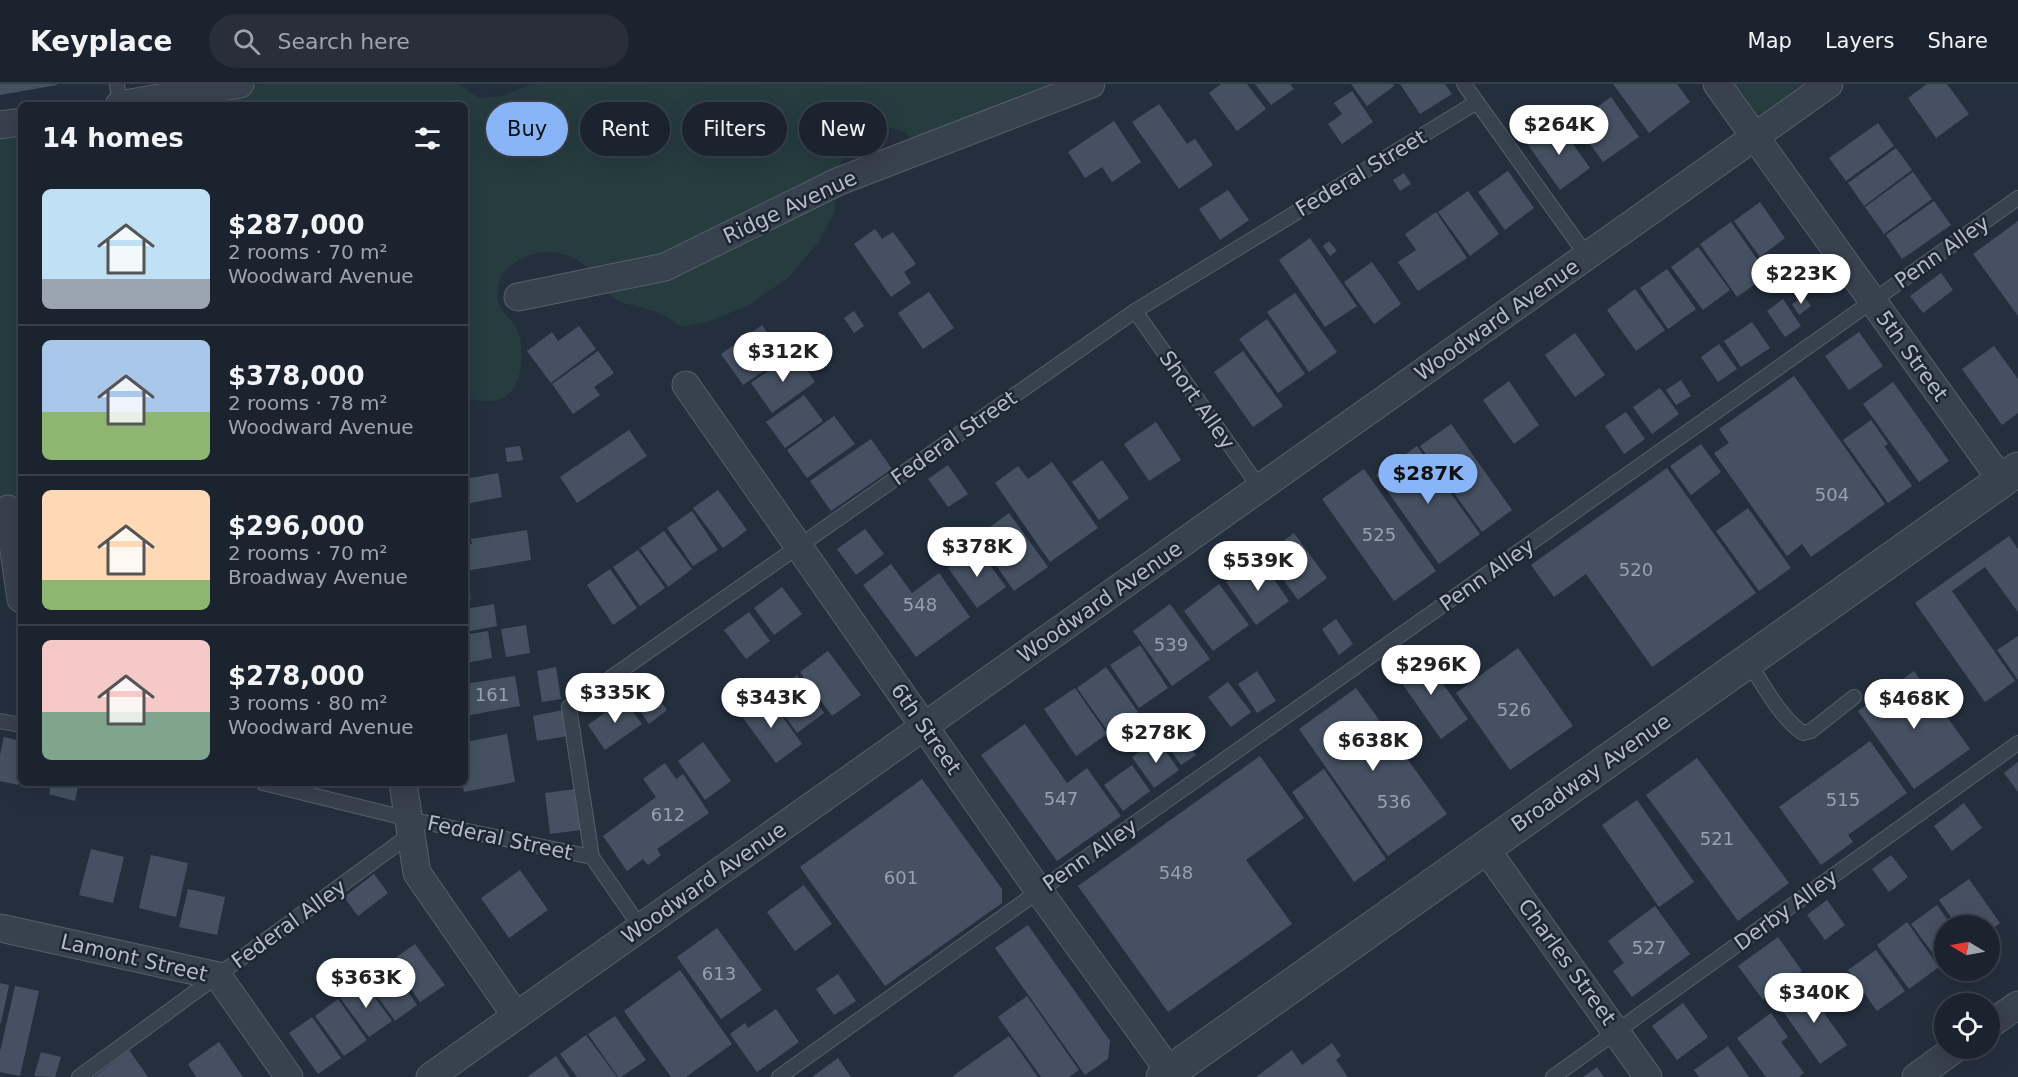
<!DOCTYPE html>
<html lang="en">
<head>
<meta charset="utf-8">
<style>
  body { margin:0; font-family:"DejaVu Sans",sans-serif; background:#282f3a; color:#f1f3f6; height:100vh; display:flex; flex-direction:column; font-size:22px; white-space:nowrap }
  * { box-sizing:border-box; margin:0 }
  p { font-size:20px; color:#a0a4aa }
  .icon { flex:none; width:33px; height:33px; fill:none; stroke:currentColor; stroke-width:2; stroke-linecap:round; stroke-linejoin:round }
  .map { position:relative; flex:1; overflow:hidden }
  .sheet { position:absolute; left:18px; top:18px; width:450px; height:684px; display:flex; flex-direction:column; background:#1b232e; border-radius:9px; box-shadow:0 6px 24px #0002,0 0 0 2px #39404a }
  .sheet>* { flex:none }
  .hud { position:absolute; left:486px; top:18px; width:570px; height:54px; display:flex; gap:12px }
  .needle { width:39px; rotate:280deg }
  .buttons { position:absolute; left:1934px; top:831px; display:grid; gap:12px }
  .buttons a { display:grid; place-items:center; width:66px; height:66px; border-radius:50%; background:#1b232e; box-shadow:0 6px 24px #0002,0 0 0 2px #39404a; font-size:30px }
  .price { position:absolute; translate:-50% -51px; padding:0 14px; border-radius:21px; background:#fff; color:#222; font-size:20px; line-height:39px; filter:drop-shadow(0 2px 3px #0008) }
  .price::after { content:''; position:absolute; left:50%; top:36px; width:18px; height:14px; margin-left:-9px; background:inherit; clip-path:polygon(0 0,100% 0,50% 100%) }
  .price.on { background:#8ab4f8; color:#111 }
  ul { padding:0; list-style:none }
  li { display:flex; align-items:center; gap:18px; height:150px; padding:0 24px }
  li+li { border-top:2px solid #39404a }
  li span { display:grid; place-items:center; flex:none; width:168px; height:120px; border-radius:9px; color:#555 }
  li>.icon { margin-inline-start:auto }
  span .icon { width:72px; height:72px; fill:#fffc; stroke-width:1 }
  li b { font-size:26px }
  h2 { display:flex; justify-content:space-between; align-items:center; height:72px; padding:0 24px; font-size:26px }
  .pill { padding:0 21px; border-radius:27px; background:#1b232e; box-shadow:0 6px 24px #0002,0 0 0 2px #39404a; font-size:21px; line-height:54px }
  .pill.on { background:#8ab4f8; color:#111 }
  header { display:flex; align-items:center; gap:36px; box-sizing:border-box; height:84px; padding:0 30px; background:#1b232e; border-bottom:2px solid #39404a }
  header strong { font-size:28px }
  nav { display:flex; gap:33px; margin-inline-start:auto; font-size:21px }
  .search { width:420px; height:54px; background:#282f3a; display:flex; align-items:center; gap:15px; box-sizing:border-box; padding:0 21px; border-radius:33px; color:#a0a4aa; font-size:22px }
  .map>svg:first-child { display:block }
</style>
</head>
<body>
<header>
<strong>Keyplace</strong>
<div class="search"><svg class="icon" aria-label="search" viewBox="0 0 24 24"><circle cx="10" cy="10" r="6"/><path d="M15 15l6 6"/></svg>Search here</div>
<nav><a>Map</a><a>Layers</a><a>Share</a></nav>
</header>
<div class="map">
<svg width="2018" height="993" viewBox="0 0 2018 993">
  <rect width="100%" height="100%" fill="#242f3e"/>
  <g fill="#263c3f">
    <path d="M263,0H458L479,14L503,12L531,0H1085L922,63L904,48L884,42L864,50L845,67L838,91L835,127L819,158L789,193L749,221L710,237L682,243C673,237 664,230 654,227C643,223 630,222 619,217C605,210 599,195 588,184C566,163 532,163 509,183C500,190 496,204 498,216C500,229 513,235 517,246C522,256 522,268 521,278C518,314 498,324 465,313V21H143Z"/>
    <polygon points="1721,0 1810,0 1752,42"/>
    <polygon points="21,42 21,445 0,440 0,46"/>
  </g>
  <g fill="#455162">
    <polygon points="0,0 57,0 57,1 0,11"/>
    <polygon points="1221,0 1247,0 1266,25 1237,47 1209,9"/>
    <polygon points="1255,0 1290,0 1294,5 1271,21"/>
    <polygon points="1351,0 1393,0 1394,2 1367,22"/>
    <polygon points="1400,0 1445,0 1452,10 1420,30"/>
    <polygon points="1613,0 1677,0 1690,18 1649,49"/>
    <polygon points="1927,0 1947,0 1969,30 1936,54 1908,14"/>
    <polygon points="1352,7 1373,38 1342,60 1328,40 1342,30 1334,19"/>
    <polygon points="1611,13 1639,53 1603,78 1575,39"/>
    <polygon points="1159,20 1187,60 1195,55 1213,81 1179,105 1132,38"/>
    <polygon points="1114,37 1141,78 1112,98 1102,83 1085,94 1068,68"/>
    <polygon points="1558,39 1590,84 1560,106 1528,61"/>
    <polygon points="1878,39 1894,62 1846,97 1829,74"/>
    <polygon points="1896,64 1912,86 1864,122 1848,99"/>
    <polygon points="1508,87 1534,124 1505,146 1478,108"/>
    <polygon points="1913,88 1932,115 1884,150 1865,123"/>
    <polygon points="1404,89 1411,100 1400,107 1393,96"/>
    <polygon points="1228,106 1249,136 1220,156 1199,125"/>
    <polygon points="1468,107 1499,150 1470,172 1438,128"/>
    <polygon points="1934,117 1951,141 1902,175 1886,151"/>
    <polygon points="1760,118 1785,154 1760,173 1734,137"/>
    <polygon points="1436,128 1467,174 1418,207 1398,178 1416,166 1405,150"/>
    <polygon points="2018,137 2018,232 1973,170"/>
    <polygon points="1731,138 1768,191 1737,213 1700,160"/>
    <polygon points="875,145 882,155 893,148 916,180 904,188 911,199 891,213 854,160"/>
    <polygon points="1310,154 1357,222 1325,243 1279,176"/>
    <polygon points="1329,157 1337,167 1330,172 1323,162"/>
    <polygon points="1698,163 1730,206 1703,226 1671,183"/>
    <polygon points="1372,178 1401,220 1374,240 1344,198"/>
    <polygon points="1667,185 1696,225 1668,245 1640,204"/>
    <polygon points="1941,189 1953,206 1923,229 1910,212"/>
    <polygon points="1635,205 1665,246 1636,267 1607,226"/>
    <polygon points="929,208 954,244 923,265 898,229"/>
    <polygon points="1295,209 1337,268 1309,288 1267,228"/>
    <polygon points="1804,212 1811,222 1799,231 1792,220"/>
    <polygon points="1783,215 1801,242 1785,253 1767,227"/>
    <polygon points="854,227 864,242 854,249 844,234"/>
    <polygon points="1267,235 1305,290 1278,309 1239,255"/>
    <polygon points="1752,238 1770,264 1741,283 1724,257"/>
    <polygon points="762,241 784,273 743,301 721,270"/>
    <polygon points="579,242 596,265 551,299 527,267 552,248 558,257"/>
    <polygon points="1859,248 1883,282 1849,306 1825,272"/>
    <polygon points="1575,249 1605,291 1575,313 1545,271"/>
    <polygon points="1719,260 1737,285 1718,298 1701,273"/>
    <polygon points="1994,262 2018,295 2018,329 2002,341 1962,285"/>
    <polygon points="598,267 614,289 594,303 600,311 573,330 552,300"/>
    <polygon points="1243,267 1283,322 1253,343 1214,288"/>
    <polygon points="795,268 815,298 772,329 751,299"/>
    <polygon points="1794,292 1885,420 1811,473 1802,460 1787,472 1714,369 1729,359 1719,345"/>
    <polygon points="1681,296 1691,312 1676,321 1666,306"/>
    <polygon points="1509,297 1539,341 1514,360 1483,316"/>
    <polygon points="1893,298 1949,377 1919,398 1863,320"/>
    <polygon points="1660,304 1679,330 1652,350 1633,323"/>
    <polygon points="804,311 823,337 785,364 766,338"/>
    <polygon points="1626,328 1645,355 1624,370 1605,342"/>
    <polygon points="834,332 855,360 807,394 787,366"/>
    <polygon points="1871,336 1888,360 1884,362 1912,402 1888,419 1843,356"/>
    <polygon points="1156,338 1181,376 1149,397 1124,360"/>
    <polygon points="1451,340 1512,426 1482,448 1420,362"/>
    <polygon points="629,346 647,372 577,419 560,393"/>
    <polygon points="871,355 892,385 831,427 810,397"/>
    <polygon points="1701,360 1721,388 1691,411 1670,382"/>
    <polygon points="520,362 523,376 507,378 505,364"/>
    <polygon points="1417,362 1480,450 1439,480 1376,391"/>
    <polygon points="1102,376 1129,414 1099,436 1072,398"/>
    <polygon points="1052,378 1098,444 1050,478 995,399 1018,382 1028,395"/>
    <polygon points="948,381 968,410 948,423 928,395"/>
    <polygon points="1667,384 1756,509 1652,583 1586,490 1554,513 1531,481"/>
    <polygon points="1364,385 1436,487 1394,517 1322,415"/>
    <polygon points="498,389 502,413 465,420 465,395"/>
    <polygon points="718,406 747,446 723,464 693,424"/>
    <polygon points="1748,424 1791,484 1759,507 1716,447"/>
    <polygon points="692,427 718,466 693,482 667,444"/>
    <polygon points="1009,429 1048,483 1014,507 976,453"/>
    <polygon points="865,445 884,470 856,491 837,465"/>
    <polygon points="527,446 531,476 465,487 465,462 472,460 471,455"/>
    <polygon points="664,447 692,485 668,503 640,464"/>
    <polygon points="1294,449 1327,494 1298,516 1265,471"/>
    <polygon points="2009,452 2018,465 2018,528 1985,483 1952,507 2015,597 1985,618 1915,519"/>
    <polygon points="977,463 1006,503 977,524 948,484"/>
    <polygon points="638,466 665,504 640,522 613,483"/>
    <polygon points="1260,475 1289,517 1256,541 1226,498"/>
    <polygon points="891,480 912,509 939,489 970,533 916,573 863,501"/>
    <polygon points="610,485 637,524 613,541 587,501"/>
    <polygon points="467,492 471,515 465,517 465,493"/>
    <polygon points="1219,500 1249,541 1213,567 1184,527"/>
    <polygon points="782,503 802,530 774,551 754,524"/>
    <polygon points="494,520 497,542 465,548 465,525"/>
    <polygon points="1170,520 1210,575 1172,602 1133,547"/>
    <polygon points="749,528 770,557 746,575 724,546"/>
    <polygon points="1336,535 1353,560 1339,571 1322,545"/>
    <polygon points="526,541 530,569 506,573 501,545"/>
    <polygon points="488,547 492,574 465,579 465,551"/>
    <polygon points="2018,552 2018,596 1997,566"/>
    <polygon points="1140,561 1168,604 1139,624 1110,581"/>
    <polygon points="1518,564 1573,642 1510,686 1456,609"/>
    <polygon points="828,567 861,611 832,632 800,588"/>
    <polygon points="1421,569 1468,635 1441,655 1394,588"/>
    <polygon points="556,583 561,615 542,618 537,587"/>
    <polygon points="1106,583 1138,628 1109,649 1077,604"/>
    <polygon points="1257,587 1276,617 1257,629 1238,600"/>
    <polygon points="1914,587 1970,665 1914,705 1858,627"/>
    <polygon points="797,591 824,629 797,649 770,611"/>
    <polygon points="515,592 520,622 465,632 465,600"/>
    <polygon points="1228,598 1251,628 1231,643 1208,613"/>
    <polygon points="648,600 667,626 649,640 630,613"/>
    <polygon points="1075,604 1107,650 1076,672 1044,625"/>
    <polygon points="1356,604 1447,730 1388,772 1299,645"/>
    <polygon points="767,611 802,660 776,679 740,630"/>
    <polygon points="624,615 642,640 605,666 588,641"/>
    <polygon points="563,626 568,652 537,657 533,632"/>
    <polygon points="1025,640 1067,699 1087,684 1121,732 1057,777 981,671"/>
    <polygon points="1179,647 1196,671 1181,681 1164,657"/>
    <polygon points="507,650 515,698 464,708 462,699 465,699 465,658"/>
    <polygon points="4,653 21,657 21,689 18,701 0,697 0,671"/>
    <polygon points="1157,655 1179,686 1154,704 1132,673"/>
    <polygon points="1870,657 1907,709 1848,751 1853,758 1821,781 1779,723"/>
    <polygon points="703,658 731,697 705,716 678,677"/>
    <polygon points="1260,672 1304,734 1246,776 1292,840 1168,928 1078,802"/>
    <polygon points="1697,674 1789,799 1738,837 1646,711"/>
    <polygon points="2018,678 2018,708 2004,689"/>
    <polygon points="665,679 676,695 683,690 709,729 657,765 661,771 655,776 648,781 643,775 627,787 603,752 656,713 643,695"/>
    <polygon points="1132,681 1150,707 1123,727 1104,701"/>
    <polygon points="1324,685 1386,775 1354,798 1292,708"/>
    <polygon points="922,695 1002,805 1002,819 885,902 800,783"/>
    <polygon points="51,699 79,699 75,717 49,710"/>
    <polygon points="576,705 581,746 550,750 545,709"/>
    <polygon points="1637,716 1694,798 1659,823 1602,741"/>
    <polygon points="1964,719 1982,744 1952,767 1934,742"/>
    <polygon points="91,765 124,773 113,819 79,811"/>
    <polygon points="151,771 188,779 176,833 139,824"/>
    <polygon points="1891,771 1908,793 1889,808 1872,785"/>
    <polygon points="520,786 548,826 509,854 481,814"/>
    <polygon points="374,790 388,809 358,832 344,813"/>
    <polygon points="1969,795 2000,839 1989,848 1989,842 1957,842 1939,816"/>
    <polygon points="804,801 832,840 795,867 767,828"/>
    <polygon points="188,805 225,813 217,851 179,843"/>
    <polygon points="1827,816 1845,841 1825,856 1807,831"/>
    <polygon points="1937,821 1952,842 1944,842 1944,877 1940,879 1911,840"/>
    <polygon points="1655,822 1690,870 1632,913 1613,887 1624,879 1608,857"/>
    <polygon points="1907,838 1939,883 1909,905 1877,861"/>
    <polygon points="1028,841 1110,957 1108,975 1085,991 995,864"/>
    <polygon points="717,844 762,906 721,935 677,873"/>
    <polygon points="1778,853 1802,887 1763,916 1738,882"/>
    <polygon points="415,860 445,901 420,918 391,877"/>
    <polygon points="1876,866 1905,907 1877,927 1848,886"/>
    <polygon points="388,879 417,921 395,937 365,895"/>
    <polygon points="680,886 732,960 686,993 671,993 624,927"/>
    <polygon points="838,890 856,917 834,931 816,905"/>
    <polygon points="363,897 392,937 369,953 340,914"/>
    <polygon points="0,899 9,901 1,939 0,939"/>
    <polygon points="1813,900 1830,924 1824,929 1847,961 1820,980 1780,923"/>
    <polygon points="15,902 39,907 20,992 0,988 0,968"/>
    <polygon points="1027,912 1079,986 1069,993 1041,993 998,933"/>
    <polygon points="338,915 367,956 344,972 315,932"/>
    <polygon points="1683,919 1708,953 1677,976 1652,942"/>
    <polygon points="776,925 799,958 757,988 730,950 745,939 748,944"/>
    <polygon points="1771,929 1788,953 1781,958 1804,989 1799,993 1766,993 1737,954"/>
    <polygon points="615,932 646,976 621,993 618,993 588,950"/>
    <polygon points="312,933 341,974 318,990 289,949"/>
    <polygon points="586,951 617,993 577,993 560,970"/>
    <polygon points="1009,952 1038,993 952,993 957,989"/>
    <polygon points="219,958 243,993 196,993 188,980"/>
    <polygon points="1332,959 1341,972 1336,976 1348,993 1256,993 1292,966 1302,981"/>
    <polygon points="1728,962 1749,993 1699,993 1694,986"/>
    <polygon points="129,966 148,993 94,993"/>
    <polygon points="41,968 61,973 55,993 34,992"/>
    <polygon points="556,972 570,993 527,993"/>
    <polygon points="838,974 851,993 812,993"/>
    <polygon points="1597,983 1604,993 1583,993"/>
  </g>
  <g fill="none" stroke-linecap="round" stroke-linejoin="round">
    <g stroke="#565f6c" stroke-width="16">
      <g id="service">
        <polyline points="117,0 120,21"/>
        <polyline points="1464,0 1587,172"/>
        <polyline points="1135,227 1260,404"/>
        <path d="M1748,577C1764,602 1779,632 1803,649L1811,647L1854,613"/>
        <polyline points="0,637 21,641"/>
        <polyline points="263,699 409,735 592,773 641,844"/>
        <polyline points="592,773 569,623 1135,227 1477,18"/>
        <polyline points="79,993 411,750"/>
        <polyline points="779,993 1039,807 2018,114"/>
        <polyline points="1553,993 2018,659"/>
      </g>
    </g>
    <g stroke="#565f6c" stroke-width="29">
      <g id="minor">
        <polyline points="1717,0 2002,397"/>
        <polyline points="119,21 240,0"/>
        <polyline points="0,41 21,38"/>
        <polyline points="518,213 665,183 837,98 1091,0"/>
        <polyline points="686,301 1039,807 1170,988"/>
        <polyline points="8,425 21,515"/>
        <polyline points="403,699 417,789 516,932"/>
        <polyline points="1485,764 1648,993"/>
        <polyline points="0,844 218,892 289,993"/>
        <polyline points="1989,941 2018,921"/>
        <polyline points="430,993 1829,0"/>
        <polyline points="1916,993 1956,964"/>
      </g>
    </g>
    <g stroke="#565f6c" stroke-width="35">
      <polyline id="tertiary" points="1163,993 2018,385"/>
    </g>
    <use href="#service" stroke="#38414e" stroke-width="14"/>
    <use href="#minor" stroke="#38414e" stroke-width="27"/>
    <use href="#tertiary" stroke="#38414e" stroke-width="33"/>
  </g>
  <g text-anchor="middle" stroke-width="5" stroke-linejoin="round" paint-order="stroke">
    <g font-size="18" fill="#98a1af">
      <text x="1832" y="417">504</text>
      <text x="1379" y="457">525</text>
      <text x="1636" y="492">520</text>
      <text x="920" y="527">548</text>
      <text x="1171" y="567">539</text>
      <text x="492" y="617">161</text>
      <text x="1514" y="632">526</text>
      <text x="1061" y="721">547</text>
      <text x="1843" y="722">515</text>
      <text x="1394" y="724">536</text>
      <text x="668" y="737">612</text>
      <text x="1717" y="761">521</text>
      <text x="1176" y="795">548</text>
      <text x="901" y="800">601</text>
      <text x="1649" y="870">527</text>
      <text x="719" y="896">613</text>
    </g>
    <g font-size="21" fill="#b4bcc9" stroke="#1d2633">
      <text transform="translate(1361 89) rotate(-31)" y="7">Federal Street</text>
      <text transform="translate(790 123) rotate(-25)" y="7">Ridge Avenue</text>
      <text transform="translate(1942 168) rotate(-35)" y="7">Penn Alley</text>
      <text transform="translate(1497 236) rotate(-35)" y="7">Woodward Avenue</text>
      <text transform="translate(1912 272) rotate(54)" y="7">5th Street</text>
      <text transform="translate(1197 316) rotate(55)" y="7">Short Alley</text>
      <text transform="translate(954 354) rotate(-35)" y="7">Federal Street</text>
      <text transform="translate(1487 491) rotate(-35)" y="7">Penn Alley</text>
      <text transform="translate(1100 518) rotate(-35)" y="7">Woodward Avenue</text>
      <text transform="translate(926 645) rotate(55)" y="7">6th Street</text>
      <text transform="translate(1591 689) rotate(-35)" y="7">Broadway Avenue</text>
      <text transform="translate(500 754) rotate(12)" y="7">Federal Street</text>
      <text transform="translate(1090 771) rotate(-35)" y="7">Penn Alley</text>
      <text transform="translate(704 799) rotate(-35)" y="7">Woodward Avenue</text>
      <text transform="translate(1786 826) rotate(-36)" y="7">Derby Alley</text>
      <text transform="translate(289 840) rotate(-36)" y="7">Federal Alley</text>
      <text transform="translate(134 874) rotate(13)" y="7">Lamont Street</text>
      <text transform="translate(1567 878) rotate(54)" y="7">Charles Street</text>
    </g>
  </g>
</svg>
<div class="buttons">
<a><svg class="needle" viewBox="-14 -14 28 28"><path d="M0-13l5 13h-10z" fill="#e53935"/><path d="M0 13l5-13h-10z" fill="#a0a4aa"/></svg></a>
<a><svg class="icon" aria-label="locate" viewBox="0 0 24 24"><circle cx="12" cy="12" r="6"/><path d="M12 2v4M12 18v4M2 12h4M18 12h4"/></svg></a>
</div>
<b class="price" style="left:1559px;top:72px">$264K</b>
<b class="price" style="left:1801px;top:221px">$223K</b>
<b class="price" style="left:783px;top:299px">$312K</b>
<b class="price on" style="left:1428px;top:421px">$287K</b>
<b class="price" style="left:977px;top:494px">$378K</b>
<b class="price" style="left:1258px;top:508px">$539K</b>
<b class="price" style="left:1431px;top:612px">$296K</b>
<b class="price" style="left:615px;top:640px">$335K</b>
<b class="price" style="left:771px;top:645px">$343K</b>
<b class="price" style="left:1914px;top:646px">$468K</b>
<b class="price" style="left:1156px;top:680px">$278K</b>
<b class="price" style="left:1373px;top:688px">$638K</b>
<b class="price" style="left:366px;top:925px">$363K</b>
<b class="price" style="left:1814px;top:940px">$340K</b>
<div class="hud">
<a class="pill on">Buy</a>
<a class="pill">Rent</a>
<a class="pill">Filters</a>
<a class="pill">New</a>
</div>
<section class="sheet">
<h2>14 homes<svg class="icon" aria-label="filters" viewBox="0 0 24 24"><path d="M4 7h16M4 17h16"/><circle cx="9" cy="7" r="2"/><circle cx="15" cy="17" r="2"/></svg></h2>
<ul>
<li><span style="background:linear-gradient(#bfe0f5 75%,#9aa5b1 0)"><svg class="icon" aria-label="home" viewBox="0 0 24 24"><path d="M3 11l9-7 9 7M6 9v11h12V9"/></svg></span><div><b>$287,000</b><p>2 rooms · 70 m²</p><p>Woodward Avenue</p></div></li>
<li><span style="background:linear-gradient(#a9c7e8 60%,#8fb573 0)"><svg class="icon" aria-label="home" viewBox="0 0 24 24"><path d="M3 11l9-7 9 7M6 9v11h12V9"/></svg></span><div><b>$378,000</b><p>2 rooms · 78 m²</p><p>Woodward Avenue</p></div></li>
<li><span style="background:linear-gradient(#ffd9b3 75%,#8fb573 0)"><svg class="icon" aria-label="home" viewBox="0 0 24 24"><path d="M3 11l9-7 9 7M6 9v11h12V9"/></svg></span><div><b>$296,000</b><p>2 rooms · 70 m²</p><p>Broadway Avenue</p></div></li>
<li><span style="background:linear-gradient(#f6c9c9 60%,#7fa58c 0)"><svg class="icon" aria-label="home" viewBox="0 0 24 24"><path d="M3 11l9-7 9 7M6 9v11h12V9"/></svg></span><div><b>$278,000</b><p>3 rooms · 80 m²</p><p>Woodward Avenue</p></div></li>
</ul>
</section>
</div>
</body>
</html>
